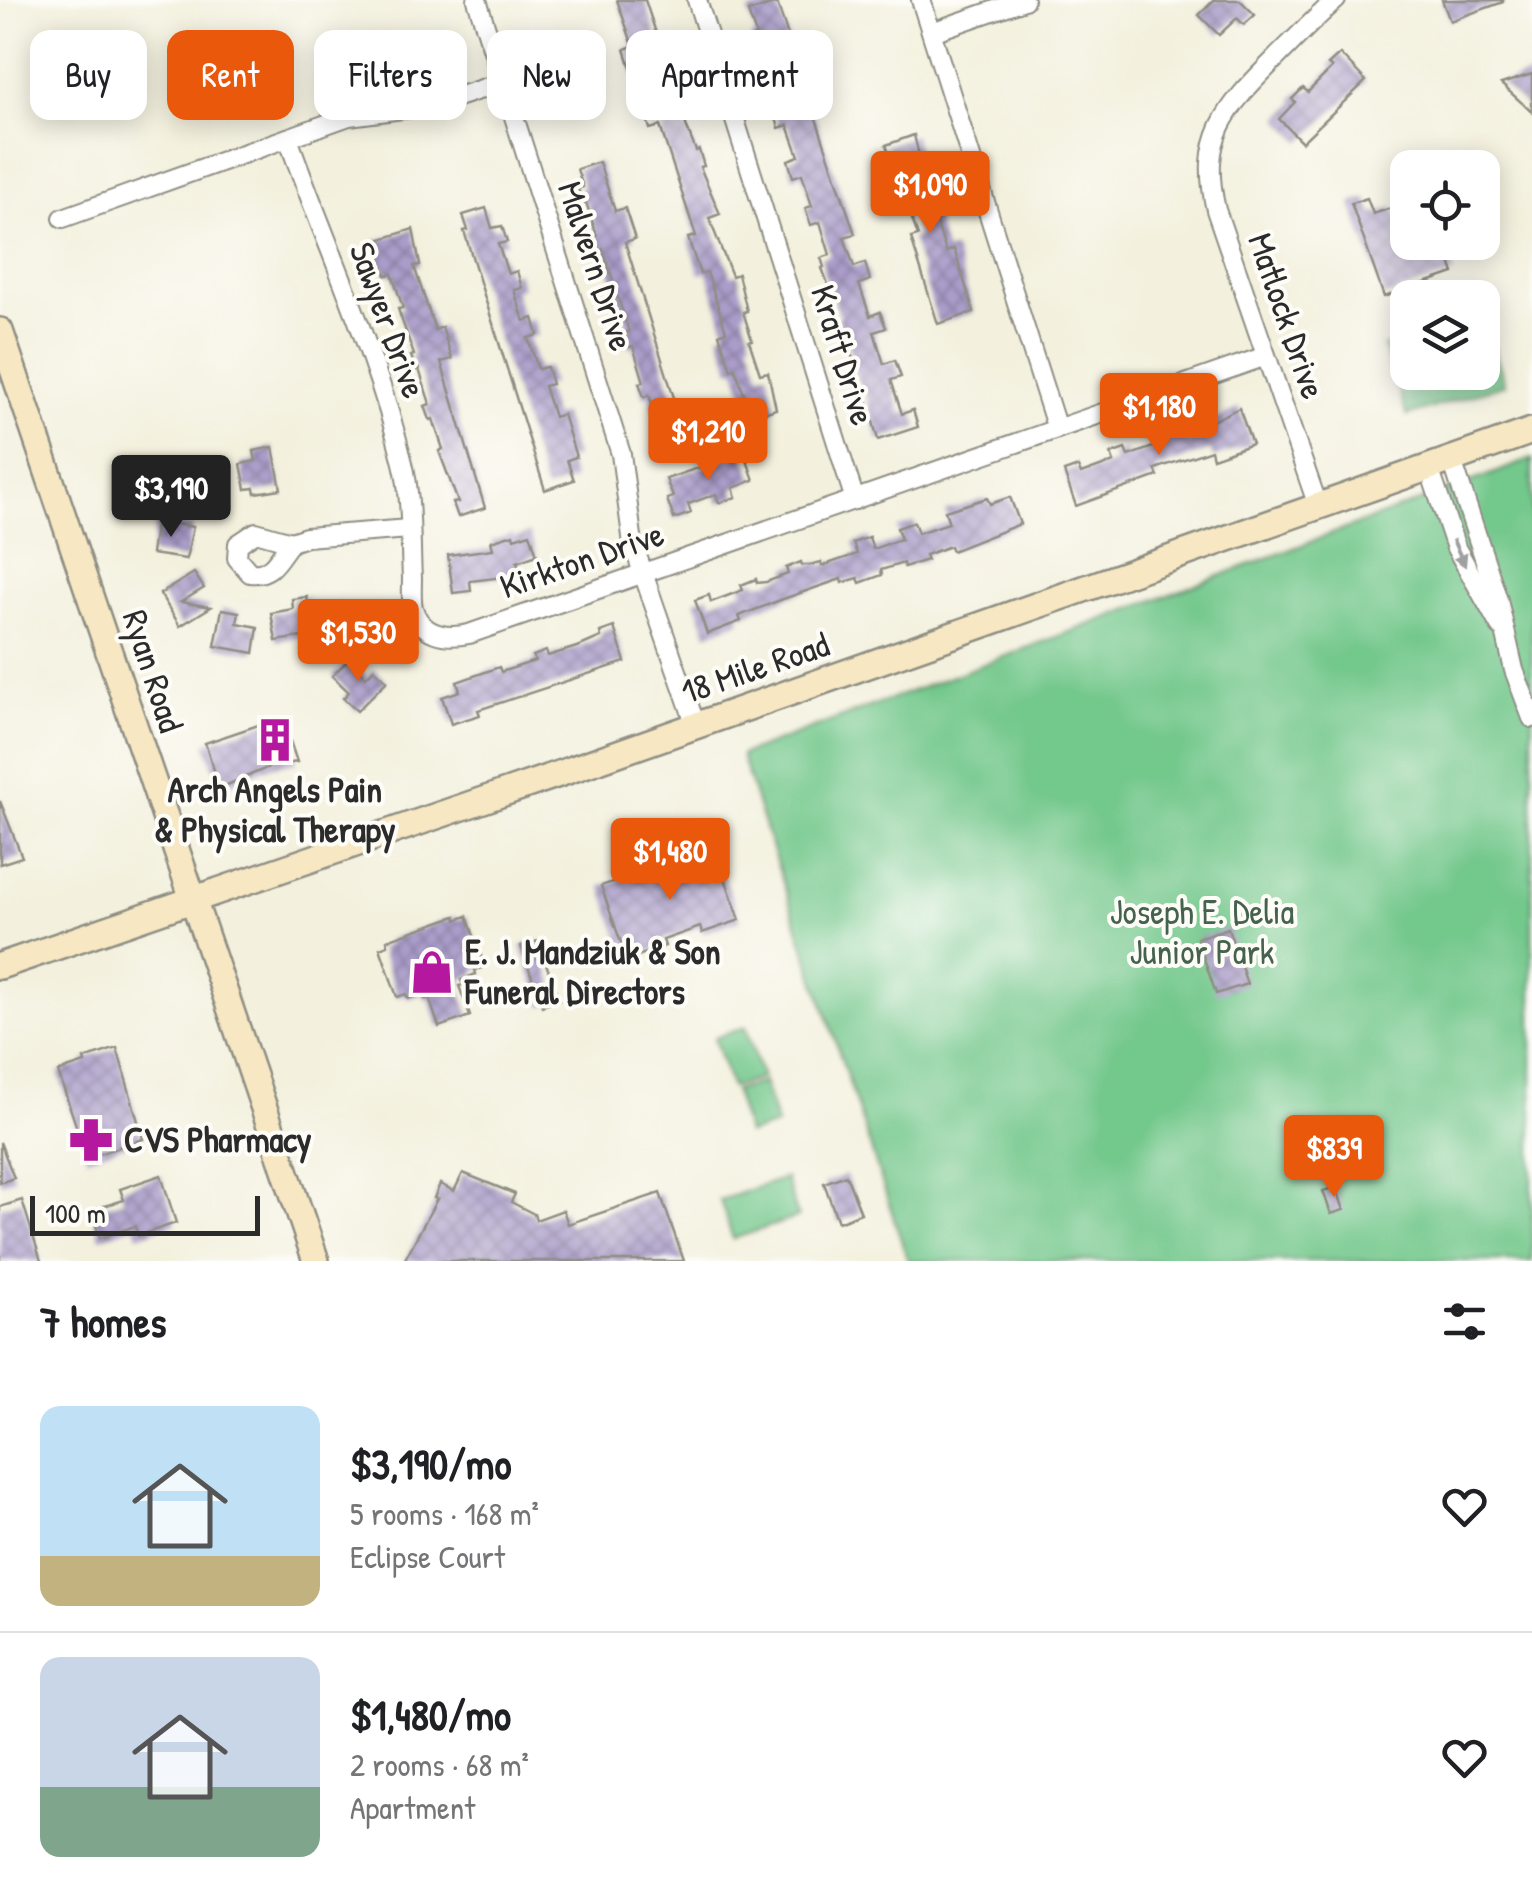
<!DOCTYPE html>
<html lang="en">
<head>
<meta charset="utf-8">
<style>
  body { margin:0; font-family:"Patrick Hand",sans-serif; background:#f2f2f2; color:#202124; height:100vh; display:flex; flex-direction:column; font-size:38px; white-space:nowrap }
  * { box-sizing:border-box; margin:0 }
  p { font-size:32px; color:#757577 }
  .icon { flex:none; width:55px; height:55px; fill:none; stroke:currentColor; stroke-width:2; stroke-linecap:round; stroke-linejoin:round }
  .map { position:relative; height:1261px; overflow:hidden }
  .panel { display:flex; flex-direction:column; background:#fff; flex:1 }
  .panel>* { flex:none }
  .top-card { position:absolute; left:30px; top:30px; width:1000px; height:90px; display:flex; gap:20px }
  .tools { position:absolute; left:1390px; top:150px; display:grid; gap:20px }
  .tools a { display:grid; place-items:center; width:110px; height:110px; border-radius:20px; background:#fff; box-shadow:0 5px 25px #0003; font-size:50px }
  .scale { position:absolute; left:30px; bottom:25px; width:230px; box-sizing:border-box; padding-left:10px; border:5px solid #2b2b2b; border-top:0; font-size:28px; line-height:35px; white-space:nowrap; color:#2b2b2b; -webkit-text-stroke:8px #fdfcf7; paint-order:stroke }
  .price { position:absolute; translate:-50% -85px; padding:0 22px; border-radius:10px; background:#ea580c; color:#fff; font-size:32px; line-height:65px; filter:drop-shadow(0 2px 5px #0008) }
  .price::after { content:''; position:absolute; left:50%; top:60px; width:30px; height:22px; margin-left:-15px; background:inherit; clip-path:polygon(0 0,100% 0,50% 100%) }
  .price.on { background:#222; color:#fff }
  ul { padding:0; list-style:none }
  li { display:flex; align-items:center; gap:30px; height:250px; padding:0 40px }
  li+li { border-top:2px solid #e0e0e0 }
  li span { display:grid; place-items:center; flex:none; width:280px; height:200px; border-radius:20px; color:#555 }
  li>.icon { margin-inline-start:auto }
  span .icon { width:120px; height:120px; fill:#fffc; stroke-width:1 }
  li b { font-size:42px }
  h2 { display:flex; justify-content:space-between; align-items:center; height:120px; padding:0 40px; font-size:42px }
  .pill { padding:0 35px; border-radius:20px; background:#fff; box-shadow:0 5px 25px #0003; font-size:35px; line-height:90px }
  .pill.on { background:#ea580c; color:#fff }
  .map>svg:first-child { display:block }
</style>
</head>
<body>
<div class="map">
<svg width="1532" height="1261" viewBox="0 0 1532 1261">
  <defs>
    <pattern id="building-cross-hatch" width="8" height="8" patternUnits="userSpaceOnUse" patternTransform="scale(2.5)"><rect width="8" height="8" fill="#ab9dca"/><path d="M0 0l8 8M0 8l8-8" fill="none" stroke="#8b80a4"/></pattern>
  </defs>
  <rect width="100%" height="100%" fill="#fdfcf7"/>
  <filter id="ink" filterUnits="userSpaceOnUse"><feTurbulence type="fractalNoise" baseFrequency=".01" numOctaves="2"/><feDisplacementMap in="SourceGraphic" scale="20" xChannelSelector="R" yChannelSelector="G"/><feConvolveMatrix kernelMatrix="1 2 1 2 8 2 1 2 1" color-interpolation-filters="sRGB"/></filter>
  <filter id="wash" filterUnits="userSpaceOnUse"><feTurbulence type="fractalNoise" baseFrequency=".0048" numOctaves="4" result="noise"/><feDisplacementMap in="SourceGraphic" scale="40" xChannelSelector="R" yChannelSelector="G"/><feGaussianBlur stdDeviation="2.25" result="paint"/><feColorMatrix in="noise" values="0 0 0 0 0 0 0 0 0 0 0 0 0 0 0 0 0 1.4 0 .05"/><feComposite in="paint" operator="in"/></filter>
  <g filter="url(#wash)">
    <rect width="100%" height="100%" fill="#f3f0dd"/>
    <g fill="#73c88c" stroke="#4f7a5c" stroke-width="2.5">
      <polygon points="1483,315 1505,384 1407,416 1383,347 1407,339 1408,372 1482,372"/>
      <polygon points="1532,459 1532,1261 908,1261 741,755"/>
      <polygon points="745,1027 762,1078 731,1088 714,1038"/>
      <polygon points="763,1082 777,1125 747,1134 734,1091"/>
      <polygon points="785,1178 798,1217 733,1239 720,1200"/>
    </g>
    <g id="blocks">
      <g fill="url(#building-cross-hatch)">
        <polygon points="617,0 645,0 658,39 662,37 667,52 664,53 681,99 678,100 688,131 696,151 699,150 704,166 700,167 720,214 709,218 732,276 738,274 747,311 743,312 752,340 749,341 760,374 768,372 776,409 752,417 735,368 731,370 719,334 726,331 707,272 700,274 688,238 696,236 660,126 650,129 640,96 625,49 633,46"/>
        <polygon points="1214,0 1240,0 1255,15 1244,25 1237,18 1219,35 1199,15"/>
        <polygon points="1442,0 1503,0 1503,2 1450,21"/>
        <polygon points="777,3 855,234 844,237 854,267 865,263 870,280 859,284 870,316 880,312 886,328 874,332 884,364 895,360 901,377 891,380 902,414 913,410 918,427 878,440 864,389 861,390 852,365 855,364 837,317 840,316 822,268 824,267 821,258 830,255 820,222 811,225 805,208 812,206 802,174 793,177 788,160 799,156 788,125 779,128 766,86 772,84 760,49 755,51 750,38 756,35 748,12"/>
        <polygon points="1340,54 1366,81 1302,142 1279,119 1295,102 1292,99 1303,88 1308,92 1332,68 1328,65"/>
        <polygon points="1532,74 1532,112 1501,84"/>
        <polygon points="914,135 926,184 932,182 937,198 934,199 940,219 936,221 946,252 954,249 974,312 938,324 911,238 918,236 886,145"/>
        <polygon points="599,162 615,211 625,208 635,239 625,242 686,436 659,445 655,431 660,429 649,395 644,397 639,383 644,382 633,346 629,347 624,333 629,332 618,297 614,298 609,284 614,283 603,249 598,251 594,237 597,236 586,202 583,203 578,189 583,187 577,169"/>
        <polygon points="1367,198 1373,214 1394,207 1408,247 1420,242 1443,242 1454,273 1384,297 1351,203"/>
        <polygon points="486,208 492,228 502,226 507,242 498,244 508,274 517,271 522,288 514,290 524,321 533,318 538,335 528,338 538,369 547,367 552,384 544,386 554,417 563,414 576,457 567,460 574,480 545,490 464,231 468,230 463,215"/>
        <polygon points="413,229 420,265 414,266 435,330 442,327 452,359 441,362 485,508 458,517 453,503 458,502 439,451 443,449 433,419 430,420 425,406 430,404 419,369 416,370 411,356 414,355 398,309 403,308 392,274 386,275 383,266 379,268 372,242"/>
        <polygon points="1239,408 1252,444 1213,458 1211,450 1155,469 1158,476 1076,506 1064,472 1078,467 1081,474 1114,462 1111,454 1125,449 1128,456 1159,445 1157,438 1202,426"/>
        <polygon points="273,447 281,489 255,493 254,488 246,489 241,464 256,461 254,451"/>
        <polygon points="744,452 754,480 733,488 736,497 719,503 716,494 688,504 691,513 674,519 667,499 673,497 666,479"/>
        <polygon points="209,469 223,487 194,509 180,491"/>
        <polygon points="1010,497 1020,524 952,551 950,546 925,555 927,560 904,567 903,563 881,570 882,575 860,583 858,578 842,583 841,579 783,599 739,616 741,621 707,634 695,600 709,595 711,602 743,590 741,585 756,579 757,583 766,582 788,574 786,568 801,562 802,565 810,565 821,562 822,566 857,554 853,543 869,537 873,549 901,539 897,528 914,522 918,533 949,523 945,511 987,498 990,504"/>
        <polygon points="156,521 193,527 186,559 151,554"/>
        <polygon points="530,533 537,555 517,562 521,573 504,579 503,577 470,581 471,591 453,593 448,555 493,549 491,541 513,534 514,538"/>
        <polygon points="194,573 204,588 181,602 211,607 180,626 160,594"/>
        <polygon points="307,597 314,635 276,641 271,613 293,609 292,599"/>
        <polygon points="222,609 239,612 237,623 258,627 254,653 215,646"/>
        <polygon points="614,627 625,662 478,710 480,715 451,724 442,697 460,691 457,682 499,667 501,672 535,661 533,656 546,651 548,656 580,646 601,637 600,632"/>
        <polygon points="349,659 366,677 374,669 387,681 357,711 343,698 349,692 332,676"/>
        <polygon points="282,717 297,762 269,767 220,788 205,743"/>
        <polygon points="0,801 22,857 0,864"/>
        <polygon points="713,845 740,920 702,933 700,927 663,940 665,946 627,960 601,886 639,873 641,879 679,865 677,858"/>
        <polygon points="456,916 457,920 467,916 485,967 475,970 476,974 461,980 463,985 459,986 470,1016 439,1027 429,998 425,999 423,993 408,999 406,994 397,997 380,948 388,945 387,940"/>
        <polygon points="1228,928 1247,984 1216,994 1197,938"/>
        <polygon points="538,941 559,1000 542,1006 521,946"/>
        <polygon points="117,1048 143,1139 87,1158 58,1072 85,1063 84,1059"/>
        <polygon points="0,1142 14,1178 0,1183"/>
        <polygon points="463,1173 515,1194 511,1202 534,1214 536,1220 563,1210 568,1224 660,1193 684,1261 404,1261 437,1199 434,1198 440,1184 454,1191"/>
        <polygon points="161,1175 176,1223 138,1236 135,1226 100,1238 91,1210 124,1200 120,1189"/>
        <polygon points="846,1175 861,1213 838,1222 824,1183"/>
        <polygon points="1336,1187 1344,1210 1331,1214 1323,1191"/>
        <polygon points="22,1200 41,1261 0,1261 0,1207"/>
      </g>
    </g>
  </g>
  <g filter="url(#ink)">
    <use href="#blocks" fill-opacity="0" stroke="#8f8e84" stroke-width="2.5"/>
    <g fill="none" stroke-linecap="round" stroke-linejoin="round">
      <g stroke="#8f8e84" stroke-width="22">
        <g id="minor">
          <polyline points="477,0 621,454 633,544 696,726"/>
          <polyline points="697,0 855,500"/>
          <polyline points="921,0 1057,429"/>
          <polyline points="932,32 1024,0"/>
          <path d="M288,138C326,246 376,351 403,463C412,500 410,540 412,578C412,587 411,599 413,608C421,635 445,639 469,634L1266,356"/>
          <polyline points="63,218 349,116 433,105 503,82"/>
          <polyline points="1452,460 1498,600 1514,670 1532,718"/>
          <polyline points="1429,468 1456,548 1500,626"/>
          <path d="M1318,506L1216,210C1199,137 1225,109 1274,60C1294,40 1314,19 1336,0"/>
          <path d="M291,542C278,557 273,576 250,573L237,558L238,544L256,532L291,542L306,537L409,529"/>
        </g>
      </g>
      <g stroke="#8f8e84" stroke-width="30">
        <g id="secondary">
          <polyline points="0,331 316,1261"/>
          <polyline points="0,966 553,776 1532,431"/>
        </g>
      </g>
      <use href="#minor" stroke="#fff" stroke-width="18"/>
      <use href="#secondary" stroke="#f7e8c3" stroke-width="25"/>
    </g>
    <defs><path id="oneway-solid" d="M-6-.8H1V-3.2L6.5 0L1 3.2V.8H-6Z" transform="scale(2.5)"/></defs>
    <use fill="#a0a0a0" href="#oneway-solid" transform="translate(1459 553) rotate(65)"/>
  </g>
  <defs>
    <g id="building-bare" transform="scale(3.45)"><path d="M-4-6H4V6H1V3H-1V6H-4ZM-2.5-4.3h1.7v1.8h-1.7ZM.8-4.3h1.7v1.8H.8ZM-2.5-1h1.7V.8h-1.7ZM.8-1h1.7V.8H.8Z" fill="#b5179e" stroke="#fdfcf7" stroke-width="2.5" paint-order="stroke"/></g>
    <g id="shop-bare" transform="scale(3.45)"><path d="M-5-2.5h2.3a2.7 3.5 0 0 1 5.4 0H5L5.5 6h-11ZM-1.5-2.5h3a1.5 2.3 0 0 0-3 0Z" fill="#b5179e" stroke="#fdfcf7" stroke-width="2.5" paint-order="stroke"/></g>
    <g id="pharmacy-bare" transform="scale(3.45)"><path d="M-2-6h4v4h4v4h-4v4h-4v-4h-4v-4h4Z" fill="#b5179e" stroke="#fdfcf7" stroke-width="2.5" paint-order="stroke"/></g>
  </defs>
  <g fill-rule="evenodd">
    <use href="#building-bare" x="275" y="740"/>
    <use href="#shop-bare" x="432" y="972"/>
    <use href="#pharmacy-bare" x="91" y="1140"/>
  </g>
  <g text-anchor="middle" stroke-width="8" stroke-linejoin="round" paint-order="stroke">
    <g font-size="35" fill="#2b2b2b" stroke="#fdfcf7">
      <text transform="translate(596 266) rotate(72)" y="12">Malvern Drive</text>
      <text transform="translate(1287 316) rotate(71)" y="12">Matlock Drive</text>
      <text transform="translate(388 320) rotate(70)" y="12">Sawyer Drive</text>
      <text transform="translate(843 355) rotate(73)" y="12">Kraft Drive</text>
      <text transform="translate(582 560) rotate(-19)" y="12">Kirkton Drive</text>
      <text transform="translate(755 668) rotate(-19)" y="12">18 Mile Road</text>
      <text transform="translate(153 671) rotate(72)" y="12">Ryan Road</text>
    </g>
    <g font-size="35" font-weight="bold" fill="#2b2b2b" stroke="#fdfcf7" text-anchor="start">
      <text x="275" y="802" text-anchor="middle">Arch Angels Pain<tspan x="275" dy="40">&amp; Physical Therapy</tspan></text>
      <text x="465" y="964">E. J. Mandziuk &amp; Son<tspan x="465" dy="40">Funeral Directors</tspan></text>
      <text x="124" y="1152">CVS Pharmacy</text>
    </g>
    <g font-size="35" fill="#44624d" stroke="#fdfcf7">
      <text x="1202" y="924">Joseph E. Delia<tspan x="1202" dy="40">Junior Park</tspan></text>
    </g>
  </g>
</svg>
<div class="tools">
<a><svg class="icon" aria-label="locate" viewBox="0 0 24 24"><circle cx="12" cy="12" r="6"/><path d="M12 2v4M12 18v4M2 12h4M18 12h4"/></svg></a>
<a><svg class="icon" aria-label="layers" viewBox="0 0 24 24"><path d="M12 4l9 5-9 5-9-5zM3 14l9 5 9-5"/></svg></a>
</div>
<div class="scale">100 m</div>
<b class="price" style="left:930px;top:236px">$1,090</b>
<b class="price" style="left:1159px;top:458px">$1,180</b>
<b class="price" style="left:708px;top:483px">$1,210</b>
<b class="price on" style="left:171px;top:540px">$3,190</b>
<b class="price" style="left:358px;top:684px">$1,530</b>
<b class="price" style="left:670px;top:903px">$1,480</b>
<b class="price" style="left:1334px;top:1200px">$839</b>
<div class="top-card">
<a class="pill">Buy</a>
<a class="pill on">Rent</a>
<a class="pill">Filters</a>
<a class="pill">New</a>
<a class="pill">Apartment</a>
</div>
</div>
<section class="panel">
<h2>7 homes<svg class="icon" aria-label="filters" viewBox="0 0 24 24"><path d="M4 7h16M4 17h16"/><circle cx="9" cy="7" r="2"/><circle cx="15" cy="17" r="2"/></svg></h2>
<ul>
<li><span style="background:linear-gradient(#bfe0f5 75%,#c2b280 0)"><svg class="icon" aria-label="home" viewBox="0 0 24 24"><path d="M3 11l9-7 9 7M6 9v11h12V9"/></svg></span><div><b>$3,190/mo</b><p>5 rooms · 168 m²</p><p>Eclipse Court</p></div><svg class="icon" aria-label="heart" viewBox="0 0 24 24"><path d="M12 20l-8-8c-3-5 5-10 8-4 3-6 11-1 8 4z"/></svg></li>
<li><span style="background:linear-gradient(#c9d6e8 65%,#7fa58c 0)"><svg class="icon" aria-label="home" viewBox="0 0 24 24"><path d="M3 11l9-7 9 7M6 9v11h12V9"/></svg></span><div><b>$1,480/mo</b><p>2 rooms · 68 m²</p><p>Apartment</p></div><svg class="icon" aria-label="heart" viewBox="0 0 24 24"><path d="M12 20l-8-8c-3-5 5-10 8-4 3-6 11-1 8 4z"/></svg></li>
</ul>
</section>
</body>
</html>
